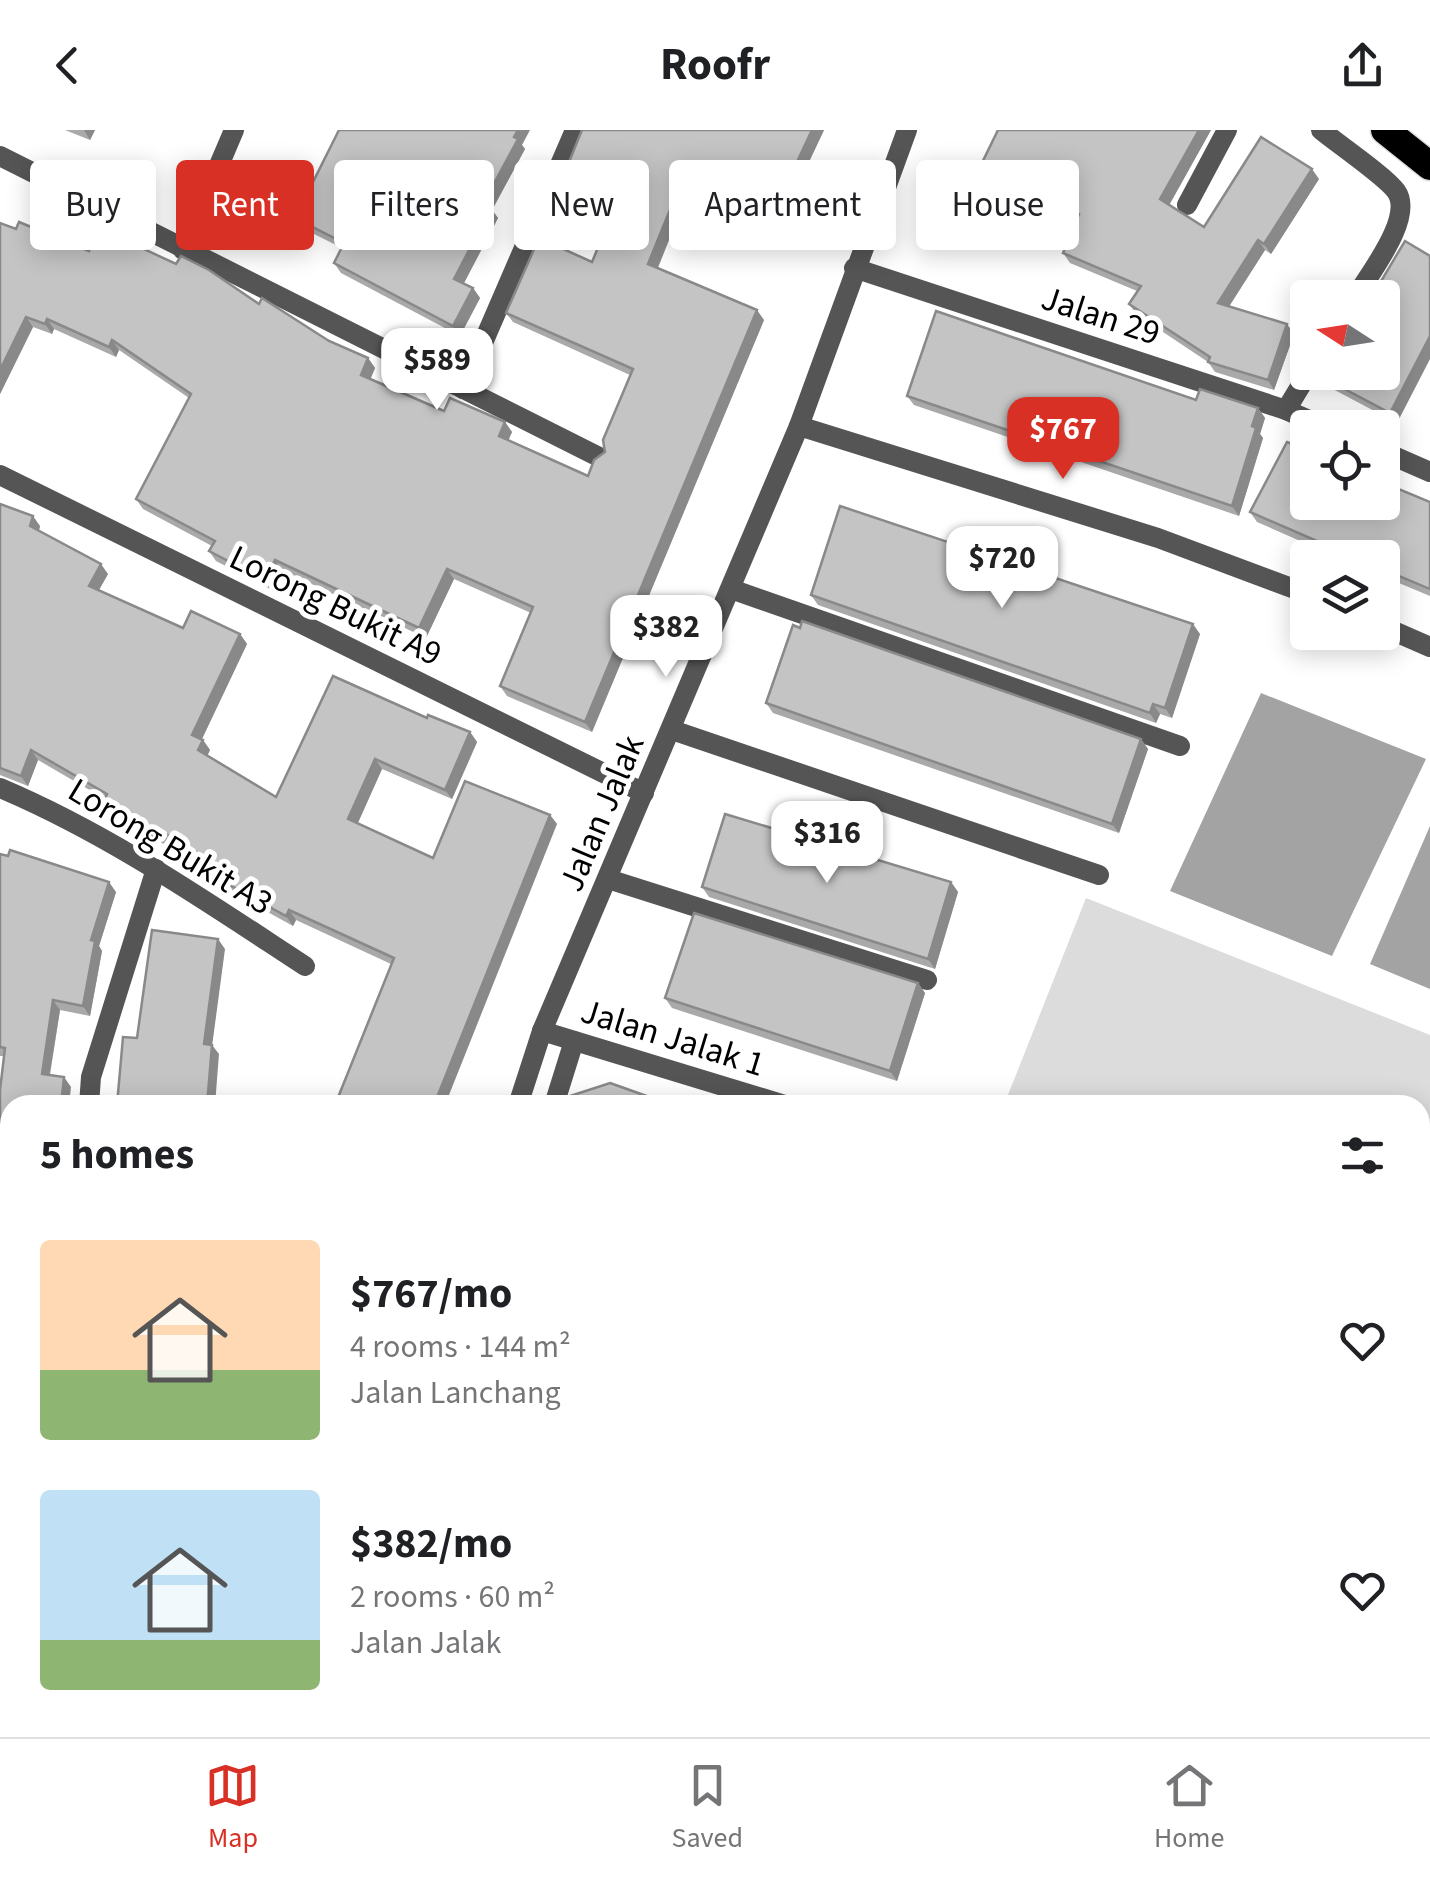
<!DOCTYPE html>
<html lang="en">
<head>
<meta charset="utf-8">
<style>
  body { margin:0; font-family:"Source Sans 3",sans-serif; background:#f2f2f2; color:#202124; height:100vh; display:flex; flex-direction:column; font-size:38px; white-space:nowrap }
  * { box-sizing:border-box; margin:0 }
  p { font-size:32px; color:#757577 }
  .icon { flex:none; width:55px; height:55px; fill:none; stroke:currentColor; stroke-width:2; stroke-linecap:round; stroke-linejoin:round }
  .map { position:relative; flex:1; overflow:hidden }
  .sheet { position:absolute; left:0px; top:965px; width:1430px; height:642px; display:flex; flex-direction:column; background:#fff; border-radius:30px 30px 0 0; box-shadow:0 5px 25px #0003 }
  .sheet>* { flex:none }
  .guide { position:absolute; left:30px; top:30px; width:1370px; height:90px; display:flex; gap:20px }
  .needle { width:65px; rotate:282deg }
  .buttons { position:absolute; left:1290px; top:150px; display:grid; gap:20px }
  .buttons a { display:grid; place-items:center; width:110px; height:110px; border-radius:10px; background:#fff; box-shadow:0 5px 25px #0003; font-size:50px }
  .price { position:absolute; translate:-50% -85px; padding:0 22px; border-radius:20px; background:#fff; color:#222; font-size:32px; line-height:65px; filter:drop-shadow(0 2px 5px #0008) }
  .price::after { content:''; position:absolute; left:50%; top:60px; width:30px; height:22px; margin-left:-15px; background:inherit; clip-path:polygon(0 0,100% 0,50% 100%) }
  .price.current { background:#d93025; color:#fff }
  ul { padding:0; list-style:none }
  li { display:flex; align-items:center; gap:30px; height:250px; padding:0 40px }
  li span { display:grid; place-items:center; flex:none; width:280px; height:200px; border-radius:10px; color:#555 }
  li>.icon { margin-inline-start:auto }
  span .icon { width:120px; height:120px; fill:#fffc; stroke-width:1 }
  li b { font-size:42px }
  h2 { display:flex; justify-content:space-between; align-items:center; height:120px; padding:0 40px; font-size:42px }
  .tag { padding:0 35px; border-radius:10px; background:#fff; box-shadow:0 5px 25px #0003; font-size:35px; line-height:90px }
  .tag.current { background:#d93025; color:#fff }
  header { display:flex; justify-content:space-between; align-items:center; height:130px; padding:0 40px; background:#fff; font-size:45px; font-weight:700 }
  .tab-bar { display:flex; justify-content:space-around; align-items:center; height:140px; border-top:2px solid #e0e0e0; background:#fff; font-size:28px; color:#757577 }
  .tab-bar a { display:grid; justify-items:center; gap:5px }
  .tab-bar .current { color:#d93025 }
  .map>svg:first-child { display:block }
</style>
</head>
<body>
<header><svg class="icon" aria-label="back" viewBox="0 0 24 24"><path d="M15 5l-7 7 7 7"/></svg>Roofr<svg class="icon" aria-label="share" viewBox="0 0 24 24"><path d="M12 15V3M7 8l5-5 5 5M5 13v7h14v-7"/></svg></header>
<div class="map">
<svg width="1430" height="1607" viewBox="0 0 1430 1607">
  <rect width="100%" height="100%" fill="#fff"/>
  <polygon fill="#dcdcdc" points="1086,768 1430,905 1430,1262 1420,1258 1420,975 1004,975"/>
  <g fill="#a3a3a3">
    <polygon points="1261,563 1426,629 1332,826 1170,761"/>
    <polygon points="1430,696 1430,859 1370,834"/>
  </g>
  <g fill="none" stroke-linecap="round" stroke-linejoin="round">
    <g stroke="#dbdbdb" stroke-width="31">
      <polyline id="trunk" points="1385,0 1430,36"/>
    </g>
    <g stroke="#555" stroke-width="20">
      <polyline points="1187,75 1227,0"/>
      <polyline points="731,459 1180,616"/>
      <polyline points="608,749 927,850"/>
      <polyline points="554,975 574,911"/>
      <polyline points="693,1607 696,1598"/>
    </g>
    <g stroke="#555" stroke-width="20">
      <path d="M1321,0C1338,14 1385,46 1396,61C1415,87 1369,144 1355,168"/>
      <polyline points="0,26 599,327"/>
      <polyline points="183,120 234,0"/>
      <polyline points="854,138 1286,280 1327,298"/>
      <polyline points="463,259 575,0"/>
      <polyline points="1286,280 1309,242"/>
      <polyline points="799,296 1158,408 1308,464"/>
      <polyline points="1382,321 1430,342"/>
      <polyline points="0,345 644,663"/>
      <polyline points="1382,496 1430,517"/>
      <polyline points="672,600 1099,745"/>
      <path d="M0,658C109,704 207,772 305,836"/>
      <polyline points="542,901 785,975"/>
      <polyline points="89,975 91,947 156,739"/>
      <polyline points="518,975 542,901 799,296 907,0"/>
      <polyline points="524,1598 556,1607"/>
      <polyline points="308,1607 311,1598"/>
      <polyline points="746,1607 749,1598"/>
      <polyline points="1119,1607 1123,1598"/>
      <polyline points="1419,1607 1430,1579"/>
    </g>
    <use href="#trunk" stroke="#000" stroke-width="28"/>
  </g>
  <g fill="#a9a9a9">
    <polygon points="65,0 95,0 90,10"/>
    <polygon points="582,0 824,0 774,106 701,71 693,91 679,85 658,138 764,190 592,602 507,566 500,556 531,483 454,449 426,508 282,440 272,460 216,431 209,421 212,416 143,379 136,369 189,268 119,220 116,227 54,199 52,204 33,197 0,264 0,93 259,174 329,211 368,228 375,238 370,249 444,281 505,292 512,302 508,310 588,346 605,322 630,245 513,192 506,183 592,132 622,61 576,42 569,32"/>
    <polygon points="998,0 1211,0 1169,75 1204,97 1319,49 1271,124 1265,120 1229,176 1294,204 1274,260 1215,242 1208,232 1136,184 1129,174 1137,161 1070,133 1063,123 1077,90 987,47 980,37"/>
    <polygon points="522,15 525,19 492,80 498,88 463,154 473,158 480,168 460,206 341,143 334,133 342,118 302,98 295,88"/>
    <polygon points="1382,242 1397,293 1329,257 1322,247"/>
    <polygon points="907,266 1258,278 1265,288 1260,304 1263,308 1239,386 914,275"/>
    <polygon points="1308,372 1430,372 1430,466 1382,446 1382,428 1339,428 1257,392 1250,382"/>
    <polygon points="0,374 40,396 39,401 108,444 99,460 183,498 240,504 247,514 202,609 210,620 207,626 276,667 427,588 470,602 477,612 452,669 382,639 358,693 433,728 550,685 557,694 391,834 296,790 293,796 235,764 228,754 231,748 171,712 169,716 108,690 101,680 105,669 38,630 28,656 0,645"/>
    <polygon points="811,465 1200,504 1172,588 1160,584 1156,593 818,475"/>
    <polygon points="766,573 1141,609 1148,619 1119,703 773,583"/>
    <polygon points="0,724 116,762 99,816 102,821 90,886 60,880 50,945 71,957 10,975 10,1368 0,1367 0,960 4,926 0,926"/>
    <polygon points="951,752 958,762 935,839 709,767 702,757"/>
    <polygon points="918,853 925,863 897,951 672,878 665,868"/>
    <polygon points="616,1598 666,1598 645,1607"/>
  </g>
  <g fill="#898989">
    <polygon points="84,0 95,0 90,10"/>
    <polygon points="518,0 530,0 522,15 525,19 492,80 498,88 461,159 454,149 483,74"/>
    <polygon points="812,0 824,0 774,106 767,96"/>
    <polygon points="1199,0 1211,0 1167,79 1160,69"/>
    <polygon points="1312,39 1319,49 1271,124 1264,114"/>
    <polygon points="694,62 701,71 693,91 686,81"/>
    <polygon points="672,75 679,85 655,144 648,134"/>
    <polygon points="1258,110 1265,120 1225,183 1218,173"/>
    <polygon points="473,158 480,168 460,206 453,196"/>
    <polygon points="757,180 764,190 592,602 585,592"/>
    <polygon points="26,187 33,197 0,264 0,240"/>
    <polygon points="47,189 54,199 52,204 45,194"/>
    <polygon points="1287,194 1294,204 1274,260 1268,250"/>
    <polygon points="1430,206 1430,229 1397,293 1390,283"/>
    <polygon points="112,210 119,220 116,227 109,217"/>
    <polygon points="368,228 375,238 368,255 361,245"/>
    <polygon points="1258,278 1265,288 1260,304 1263,308 1239,386 1232,376 1252,296"/>
    <polygon points="505,292 512,302 506,316 499,306"/>
    <polygon points="33,386 40,396 37,406 30,396"/>
    <polygon points="275,430 282,440 272,460 265,450"/>
    <polygon points="101,434 108,444 96,465 89,456"/>
    <polygon points="447,439 454,449 426,508 419,498"/>
    <polygon points="1193,494 1200,504 1172,588 1165,578"/>
    <polygon points="240,504 247,514 199,615 192,605"/>
    <polygon points="1153,574 1160,584 1156,593 1150,583"/>
    <polygon points="470,602 477,612 452,669 445,660"/>
    <polygon points="1141,609 1148,619 1119,703 1112,694"/>
    <polygon points="203,610 210,620 205,630 198,620"/>
    <polygon points="31,620 38,630 28,656 21,646"/>
    <polygon points="375,629 382,639 355,699 348,689"/>
    <polygon points="550,685 557,694 445,975 434,975"/>
    <polygon points="164,703 171,712 169,716 162,706"/>
    <polygon points="109,752 116,762 99,816 102,821 90,886 83,876 91,810"/>
    <polygon points="951,752 958,762 935,839 928,829"/>
    <polygon points="289,780 296,790 293,796 286,786"/>
    <polygon points="218,809 225,819 211,924 204,914"/>
    <polygon points="918,853 925,863 897,951 890,941"/>
    <polygon points="53,870 60,880 48,954 42,944"/>
    <polygon points="212,915 219,924 215,975 207,975"/>
    <polygon points="64,947 71,957 69,975 61,975"/>
    <polygon points="234,1598 244,1598 241,1607 231,1607"/>
    <polygon points="1022,1598 1042,1598 1038,1607 1018,1607"/>
    <polygon points="1298,1598 1301,1598 1308,1607 1294,1607"/>
  </g>
  <g fill="#c4c4c4" stroke="#898989" stroke-width="2.5">
    <polygon points="339,0 518,0 514,7 518,9 483,74 491,78 454,149 473,158 453,196 334,133 344,113 295,88"/>
    <polygon points="582,0 812,0 767,96 694,62 686,81 672,75 648,134 757,180 585,592 500,556 533,477 447,439 419,498 275,430 265,450 209,421 215,411 136,369 191,264 112,210 109,217 47,189 45,194 26,187 0,240 0,93 16,99 19,92 89,121 99,98 176,134 181,126 209,140 259,174 262,168 329,211 368,228 361,245 444,281 450,268 505,292 499,306 588,346 594,330 605,322 603,310 633,239 506,183 539,108 592,132 624,55 569,32"/>
    <polygon points="998,0 1199,0 1160,69 1204,97 1261,7 1312,39 1264,114 1258,110 1218,173 1287,194 1268,250 1208,232 1210,227 1129,174 1141,156 1063,123 1079,84 980,37"/>
    <polygon points="1405,111 1430,126 1430,206 1390,283 1322,247 1324,242 1382,242 1382,168 1371,168"/>
    <polygon points="936,181 1196,270 1200,259 1258,278 1252,296 1256,298 1232,376 907,266"/>
    <polygon points="1287,312 1308,320 1308,372 1343,372 1341,377 1347,372 1382,372 1382,352 1430,372 1430,459 1382,439 1382,428 1356,428 1250,382"/>
    <polygon points="0,374 33,386 30,396 101,434 89,456 183,498 191,481 240,504 192,605 203,610 198,620 276,667 333,546 427,588 428,585 470,602 445,660 375,629 348,689 433,728 465,651 550,685 434,975 335,975 394,828 289,780 286,786 228,754 234,744 164,703 162,706 101,680 107,664 31,620 21,646 0,638"/>
    <polygon points="840,376 1193,494 1165,578 1153,574 1150,583 811,465"/>
    <polygon points="802,491 1141,609 1112,694 766,573 793,495 800,498"/>
    <polygon points="725,684 951,752 928,829 702,757"/>
    <polygon points="10,720 109,752 91,810 95,811 83,876 53,870 42,944 64,947 61,975 10,975 10,1358 0,1358 0,960 5,918 0,917 0,724 8,726"/>
    <polygon points="694,783 918,853 890,941 665,868"/>
    <polygon points="152,800 218,809 204,914 212,915 207,975 117,975 123,907 137,908"/>
    <polygon points="610,953 672,975 565,975 567,967"/>
    <polygon points="0,1553 10,1555 10,1598 234,1598 231,1607 0,1607"/>
    <polygon points="895,1598 1022,1598 1018,1607 891,1607"/>
    <polygon points="1164,1598 1298,1598 1294,1607 1160,1607"/>
  </g>
  <g text-anchor="middle" stroke-width="10" stroke-linejoin="round" paint-order="stroke">
    <g font-size="35" fill="#000" stroke="#fff">
      <text transform="translate(1101 185) rotate(18)" y="12">Jalan 29</text>
      <text transform="translate(336 475) rotate(26)" y="12">Lorong Bukit A9</text>
      <text transform="translate(601 683) rotate(-67)" y="12">Jalan Jalak</text>
      <text transform="translate(171 716) rotate(31)" y="12">Lorong Bukit A3</text>
      <text transform="translate(673 907) rotate(17)" y="12">Jalan Jalak 1</text>
    </g>
  </g>
</svg>
<div class="buttons">
<a><svg class="needle" viewBox="-14 -14 28 28"><path d="M0-13l5 13h-10z" fill="#e53935"/><path d="M0 13l5-13h-10z" fill="#757577"/></svg></a>
<a><svg class="icon" aria-label="locate" viewBox="0 0 24 24"><circle cx="12" cy="12" r="6"/><path d="M12 2v4M12 18v4M2 12h4M18 12h4"/></svg></a>
<a><svg class="icon" aria-label="layers" viewBox="0 0 24 24"><path d="M12 4l9 5-9 5-9-5zM3 14l9 5 9-5"/></svg></a>
</div>
<b class="price" style="left:437px;top:283px">$589</b>
<b class="price current" style="left:1063px;top:352px">$767</b>
<b class="price" style="left:1002px;top:481px">$720</b>
<b class="price" style="left:666px;top:550px">$382</b>
<b class="price" style="left:827px;top:756px">$316</b>
<div class="guide">
<a class="tag">Buy</a>
<a class="tag current">Rent</a>
<a class="tag">Filters</a>
<a class="tag">New</a>
<a class="tag">Apartment</a>
<a class="tag">House</a>
</div>
<section class="sheet">
<h2>5 homes<svg class="icon" aria-label="filters" viewBox="0 0 24 24"><path d="M4 7h16M4 17h16"/><circle cx="9" cy="7" r="2"/><circle cx="15" cy="17" r="2"/></svg></h2>
<ul>
<li><span style="background:linear-gradient(#ffd9b3 65%,#8fb573 0)"><svg class="icon" aria-label="home" viewBox="0 0 24 24"><path d="M3 11l9-7 9 7M6 9v11h12V9"/></svg></span><div><b>$767/mo</b><p>4 rooms · 144 m²</p><p>Jalan Lanchang</p></div><svg class="icon" aria-label="heart" viewBox="0 0 24 24"><path d="M12 20l-8-8c-3-5 5-10 8-4 3-6 11-1 8 4z"/></svg></li>
<li><span style="background:linear-gradient(#bfe0f5 75%,#8fb573 0)"><svg class="icon" aria-label="home" viewBox="0 0 24 24"><path d="M3 11l9-7 9 7M6 9v11h12V9"/></svg></span><div><b>$382/mo</b><p>2 rooms · 60 m²</p><p>Jalan Jalak</p></div><svg class="icon" aria-label="heart" viewBox="0 0 24 24"><path d="M12 20l-8-8c-3-5 5-10 8-4 3-6 11-1 8 4z"/></svg></li>
</ul>
</section>
</div>
<nav class="tab-bar">
<a class="current"><svg class="icon" aria-label="map" viewBox="0 0 24 24"><path d="M3 6l6-2 6 2 6-2v14l-6 2-6-2-6 2zM9 4v14M15 6v14"/></svg>Map</a>
<a><svg class="icon" aria-label="saved" viewBox="0 0 24 24"><path d="M7 4h10v16l-5-4-5 4z"/></svg>Saved</a>
<a><svg class="icon" aria-label="home" viewBox="0 0 24 24"><path d="M3 11l9-7 9 7M6 9v11h12V9"/></svg>Home</a>
</nav>
</body>
</html>
